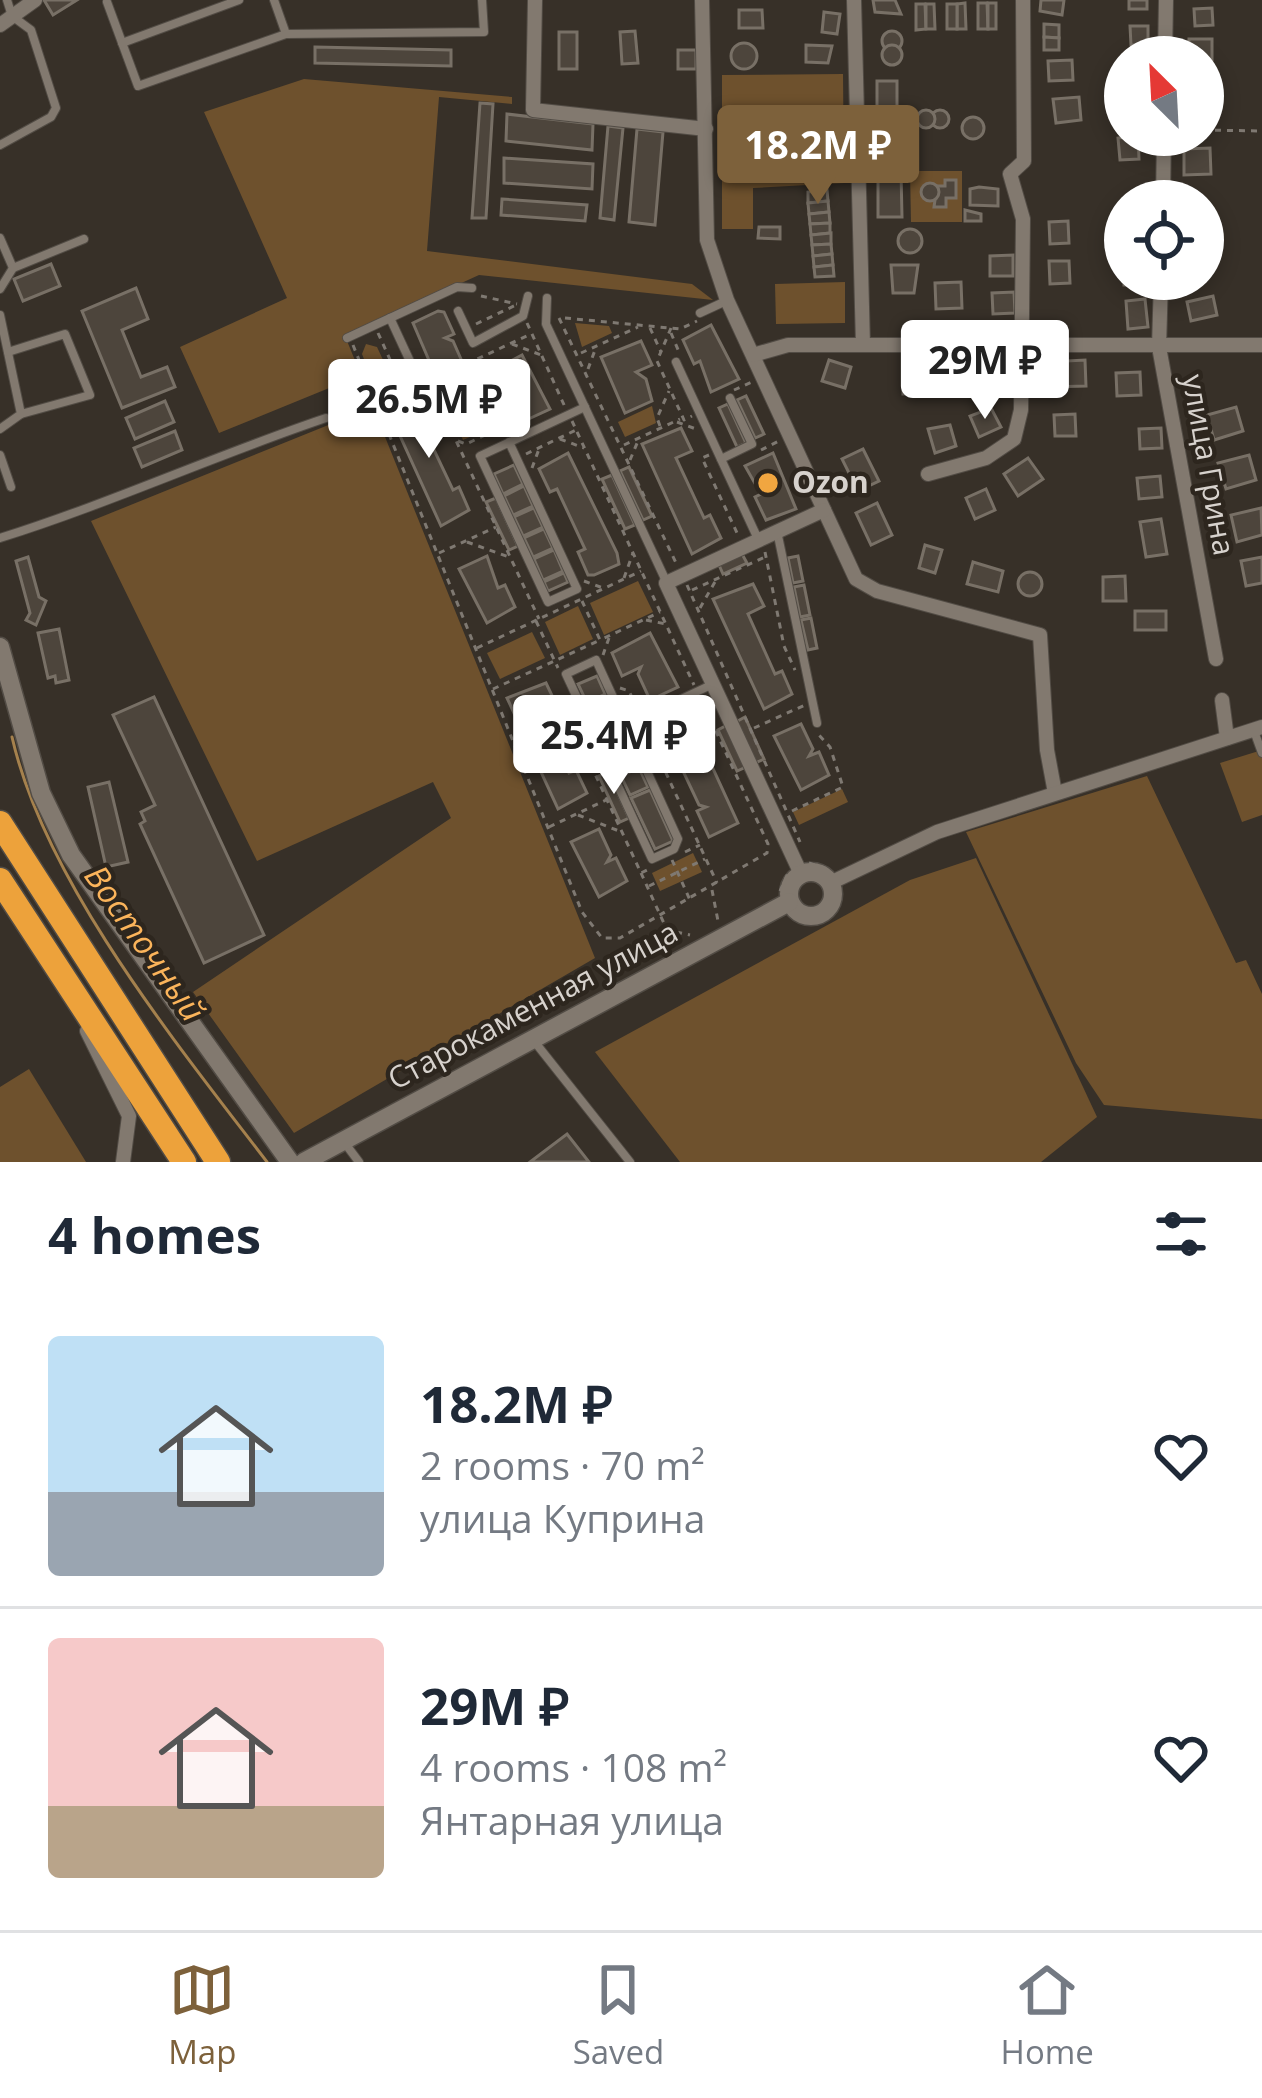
<!DOCTYPE html>
<html lang="en">
<head>
<meta charset="utf-8">
<style>
  body { margin:0; font-family:"Open Sans",sans-serif; background:#f2f2f3; color:#1f2937; height:100vh; display:flex; flex-direction:column; font-size:45px; white-space:nowrap }
  * { box-sizing:border-box; margin:0 }
  p { font-size:39px; color:#747a83 }
  .icon { flex:none; width:66px; height:66px; fill:none; stroke:currentColor; stroke-width:2; stroke-linecap:round; stroke-linejoin:round }
  .map { position:relative; height:1162px; overflow:hidden }
  .panel { display:flex; flex-direction:column; background:#fff; flex:1 }
  .panel>* { flex:none }
  .needle { width:78px; rotate:336deg }
  .fabs { position:absolute; left:1104px; top:36px; display:grid; gap:24px }
  .fabs a { display:grid; place-items:center; width:120px; height:120px; border-radius:50%; background:#fff; box-shadow:0 6px 18px #0003; font-size:60px }
  .price { position:absolute; translate:-50% -102px; padding:0 27px; border-radius:12px; background:#fff; color:#222; font-size:39px; line-height:78px; filter:drop-shadow(0 3px 6px #0008) }
  .price::after { content:''; position:absolute; left:50%; top:72px; width:36px; height:27px; margin-left:-18px; background:inherit; clip-path:polygon(0 0,100% 0,50% 100%) }
  .price.current { background:#7d613b; color:#fff }
  ul { padding:0; list-style:none }
  li { display:flex; align-items:center; gap:36px; height:300px; padding:0 48px }
  li+li { border-top:3px solid #e0e1e3 }
  li span { display:grid; place-items:center; flex:none; width:336px; height:240px; border-radius:12px; color:#555 }
  li>.icon { margin-inline-start:auto }
  span .icon { width:144px; height:144px; fill:#fffc; stroke-width:1 }
  li b { font-size:51px }
  h2 { display:flex; justify-content:space-between; align-items:center; height:144px; padding:0 48px; font-size:51px }
  .dock { display:flex; justify-content:space-around; align-items:center; height:168px; border-top:3px solid #e0e1e3; background:#fff; font-size:33px; color:#747a83 }
  .dock a { display:grid; justify-items:center; gap:6px }
  .dock .current { color:#7d613b }
  .map>svg:first-child { display:block }
</style>
</head>
<body>
<div class="map">
<svg width="1262" height="1162" viewBox="0 0 1262 1162">
  <rect width="100%" height="100%" fill="#373028"/>
  <g fill="#6e512d">
    <polygon points="843,74 844,183 753,188 753,229 722,229 722,75"/>
    <polygon points="304,79 512,97 512,104 439,97 427,251 692,284 713,300 479,275 345,336 361,375 219,433 180,347 287,298 204,112"/>
    <polygon points="910,171 962,171 962,222 911,222"/>
    <polygon points="845,282 845,323 776,324 775,284"/>
    <polygon points="575,323 609,326 612,333 582,347"/>
    <polygon points="366,344 377,347 397,390 377,393 362,354"/>
    <polygon points="485,405 495,426 463,440 454,420"/>
    <polygon points="652,406 656,423 625,437 618,422"/>
    <polygon points="373,407 595,958 294,1133 193,992 451,818 433,782 257,861 91,521"/>
    <polygon points="638,581 653,612 604,635 590,603"/>
    <polygon points="578,606 593,639 560,655 545,622"/>
    <polygon points="532,632 545,658 500,679 487,653"/>
    <polygon points="1262,750 1262,815 1242,822 1220,763"/>
    <polygon points="1147,776 1236,963 1246,960 1262,994 1262,1119 1104,1105 1076,1063 966,832"/>
    <polygon points="842,789 848,802 799,825 793,812"/>
    <polygon points="693,853 702,872 660,891 652,873"/>
    <polygon points="976,858 1097,1117 1041,1162 680,1162 595,1052 910,880"/>
    <polygon points="29,1069 86,1162 0,1162 0,1087"/>
  </g>
  <g fill="none" stroke-linecap="round" stroke-linejoin="round">
    <path stroke="#a5814d" stroke-width="3" d="M12,737C45,882 176,1043 267,1162"/>
  </g>
  <g fill="#4d453c" stroke="#787066" stroke-width="3">
    <polygon points="44,0 77,0 53,15"/>
    <polygon points="895,0 901,14 875,12 873,0"/>
    <polygon points="1041,0 1064,0 1062,15 1040,11"/>
    <rect x="1129" y="0" width="18" height="9"/>
    <polygon points="965,3 966,29 957,29 957,4"/>
    <polygon points="978,3 987,3 988,29 978,29"/>
    <rect x="988" y="3" width="8" height="26"/>
    <polygon points="916,4 925,4 926,29 916,30"/>
    <polygon points="926,4 934,4 935,29 926,29"/>
    <rect x="947" y="4" width="10" height="25"/>
    <polygon points="1212,8 1213,25 1195,26 1194,9"/>
    <polygon points="739,10 762,10 763,28 739,28"/>
    <polygon points="824,12 840,14 837,34 822,32"/>
    <polygon points="1044,24 1059,25 1059,38 1044,37"/>
    <polygon points="1130,26 1148,26 1148,45 1131,45"/>
    <circle cx="892" cy="41" r="10"/>
    <polygon points="635,31 638,63 622,64 620,32"/>
    <rect x="559" y="32" width="18" height="37"/>
    <polygon points="1044,37 1059,38 1059,50 1044,50"/>
    <polygon points="1189,39 1212,39 1212,60 1189,57"/>
    <circle cx="744" cy="56" r="13"/>
    <circle cx="892" cy="55" r="10"/>
    <polygon points="806,45 832,46 828,63 806,62"/>
    <polygon points="315,47 451,50 451,66 315,63"/>
    <rect x="678" y="50" width="18" height="19"/>
    <polygon points="1072,60 1073,80 1049,81 1048,61"/>
    <polygon points="1203,78 1219,80 1217,110 1203,109"/>
    <rect x="877" y="81" width="20" height="34"/>
    <polygon points="1079,97 1081,120 1056,123 1053,99"/>
    <polygon points="480,103 493,104 486,218 472,218"/>
    <circle cx="940" cy="119" r="9"/>
    <circle cx="926" cy="119" r="9"/>
    <polygon points="507,114 593,124 592,150 506,141"/>
    <circle cx="973" cy="128" r="11"/>
    <polygon points="608,126 623,128 614,220 600,218"/>
    <polygon points="637,129 663,132 655,225 629,222"/>
    <polygon points="1138,136 1139,159 1120,160 1118,138"/>
    <polygon points="1210,148 1211,174 1184,175 1184,149"/>
    <polygon points="504,158 593,164 592,189 504,183"/>
    <polygon points="901,172 902,217 878,217 878,173"/>
    <polygon points="945,180 956,180 956,198 946,198 946,207 934,207 937,186 945,186"/>
    <circle cx="930" cy="192" r="9"/>
    <polygon points="979,187 998,189 998,206 970,205 970,189"/>
    <polygon points="827,190 828,201 808,203 808,192"/>
    <polygon points="502,199 587,205 585,221 501,215"/>
    <polygon points="828,201 829,212 809,214 808,203"/>
    <polygon points="965,210 981,214 981,221 965,221"/>
    <polygon points="829,212 830,223 810,224 809,214"/>
    <polygon points="1068,221 1069,243 1050,244 1049,222"/>
    <polygon points="830,223 830,233 811,235 810,224"/>
    <polygon points="759,227 780,227 780,239 758,238"/>
    <circle cx="910" cy="241" r="12"/>
    <polygon points="831,233 831,244 812,245 811,235"/>
    <polygon points="831,244 832,254 813,256 812,245"/>
    <polygon points="832,254 833,265 814,267 813,256"/>
    <polygon points="1013,255 1013,276 990,276 990,256"/>
    <polygon points="1049,261 1069,261 1070,283 1050,284"/>
    <polygon points="1124,263 1125,279 1147,279 1147,285 1124,285"/>
    <polygon points="51,264 60,286 23,301 14,279"/>
    <polygon points="833,265 834,276 815,277 814,267"/>
    <polygon points="891,265 918,265 914,293 893,293"/>
    <polygon points="961,282 962,308 936,309 935,283"/>
    <polygon points="136,288 148,319 122,330 141,377 167,367 175,387 122,408 82,311"/>
    <polygon points="1014,292 1015,313 993,314 992,293"/>
    <polygon points="1213,296 1217,315 1191,321 1187,302"/>
    <polygon points="1145,299 1148,327 1128,329 1126,301"/>
    <polygon points="438,311 444,312 454,334 445,338 453,341 464,366 437,379 413,323"/>
    <polygon points="711,325 739,379 711,392 700,361 694,364 683,340"/>
    <polygon points="641,341 652,365 636,372 646,379 652,401 625,413 601,357"/>
    <polygon points="522,355 550,409 522,422 512,390 495,398 485,375"/>
    <polygon points="829,360 851,367 845,388 822,381"/>
    <polygon points="1085,360 1086,386 1048,387 1048,362"/>
    <polygon points="988,369 989,390 969,391 968,371"/>
    <rect x="903" y="372" width="26" height="22"/>
    <polygon points="1140,372 1141,395 1117,396 1116,373"/>
    <polygon points="746,396 764,434 755,438 737,400"/>
    <polygon points="430,400 441,423 425,431 453,490 459,487 469,510 441,526 391,416"/>
    <polygon points="165,401 174,422 135,439 126,418"/>
    <polygon points="728,404 746,443 737,447 719,408"/>
    <polygon points="1236,407 1243,431 1214,440 1207,415"/>
    <polygon points="991,408 1001,427 979,437 970,416"/>
    <polygon points="1075,414 1076,436 1055,436 1054,415"/>
    <polygon points="950,425 956,446 935,453 928,429"/>
    <polygon points="681,428 692,451 676,458 704,518 710,515 721,538 692,554 642,444"/>
    <polygon points="1161,428 1162,448 1140,449 1139,429"/>
    <polygon points="175,431 182,450 142,467 134,448"/>
    <polygon points="863,449 879,481 858,491 842,459"/>
    <polygon points="568,453 617,553 619,564 594,575 588,575 578,552 585,549 557,489 550,492 539,469"/>
    <polygon points="773,453 796,509 766,520 755,497 761,494 745,466"/>
    <polygon points="1249,455 1256,480 1226,489 1218,463"/>
    <polygon points="1028,458 1043,479 1018,496 1004,474"/>
    <polygon points="514,465 523,484 503,494 494,474"/>
    <polygon points="629,467 652,516 643,520 620,471"/>
    <polygon points="612,475 635,525 625,529 602,479"/>
    <polygon points="1160,476 1162,497 1139,499 1137,478"/>
    <polygon points="524,486 533,506 513,515 504,496"/>
    <polygon points="986,489 995,510 975,519 966,498"/>
    <polygon points="496,498 518,546 509,550 486,502"/>
    <polygon points="877,503 892,535 871,545 856,513"/>
    <polygon points="534,508 543,527 523,536 514,517"/>
    <polygon points="1261,508 1262,535 1237,542 1231,515"/>
    <polygon points="1161,519 1167,554 1146,557 1140,522"/>
    <polygon points="544,529 553,548 533,557 524,538"/>
    <polygon points="925,545 942,550 935,573 919,568"/>
    <polygon points="554,550 563,571 543,580 534,559"/>
    <polygon points="742,554 747,563 723,574 719,565"/>
    <polygon points="487,556 498,588 505,585 515,607 487,623 459,569"/>
    <polygon points="798,556 803,581 793,583 788,558"/>
    <polygon points="28,557 39,597 46,601 36,625 26,620 30,613 16,561"/>
    <polygon points="1262,557 1262,583 1246,586 1241,561"/>
    <polygon points="973,562 1003,571 998,592 967,584"/>
    <circle cx="1030" cy="584" r="12"/>
    <polygon points="564,573 568,582 548,591 544,582"/>
    <polygon points="1125,576 1126,601 1103,601 1103,577"/>
    <polygon points="753,584 764,606 748,614 775,674 782,671 792,694 764,709 713,599"/>
    <polygon points="804,585 810,615 800,617 794,587"/>
    <rect x="1135" y="611" width="31" height="19"/>
    <polygon points="811,618 817,648 808,650 801,620"/>
    <polygon points="59,629 69,680 56,683 55,676 48,678 38,633"/>
    <polygon points="650,633 678,687 650,700 638,674 641,667 622,676 612,653"/>
    <polygon points="597,676 605,694 587,703 578,684"/>
    <polygon points="546,683 557,706 542,713 569,773 576,770 587,793 558,809 507,698"/>
    <polygon points="154,697 264,935 204,963 140,824 145,821 141,812 155,805 113,715"/>
    <polygon points="607,698 624,735 606,743 589,706"/>
    <polygon points="687,712 738,823 709,837 697,811 706,807 699,805 675,754 679,747 661,756 650,733"/>
    <polygon points="745,717 764,759 755,763 736,722"/>
    <polygon points="801,724 813,749 809,756 819,752 829,775 801,790 774,736"/>
    <polygon points="727,725 746,767 737,771 718,730"/>
    <polygon points="629,746 638,765 620,773 611,755"/>
    <polygon points="639,768 648,787 630,795 621,776"/>
    <polygon points="608,772 629,818 620,822 599,776"/>
    <polygon points="109,782 128,862 106,867 88,787"/>
    <polygon points="650,790 673,841 655,849 631,798"/>
    <polygon points="599,829 611,855 607,862 616,858 627,881 599,897 571,842"/>
    <polygon points="567,1134 589,1162 530,1162"/>
  </g>
  <g fill="none" stroke-linecap="round" stroke-linejoin="round">
    <g stroke="#524c45" stroke-width="10">
      <g id="lane">
        <polyline points="274,0 286,34"/>
        <polyline points="107,2 138,86 286,34 484,32 482,0"/>
        <polyline points="122,43 239,0"/>
        <polyline points="0,145 51,117 56,108 31,30 12,16 7,0"/>
        <polyline points="0,238 13,268 0,289"/>
        <polyline points="13,268 84,239"/>
        <polyline points="547,298 546,324 666,581"/>
        <polyline points="458,311 473,343 523,316 528,296"/>
        <polyline points="700,313 726,301"/>
        <polyline points="0,315 21,414 0,429"/>
        <polyline points="390,318 421,385"/>
        <polyline points="347,338 457,287 472,288"/>
        <polyline points="8,352 65,334 90,395 21,414"/>
        <polyline points="676,362 758,539"/>
        <polyline points="509,442 577,589 548,602 480,456 585,407"/>
        <polyline points="0,455 11,487"/>
        <polyline points="721,459 752,444 730,398"/>
        <polyline points="777,531 817,723"/>
        <path d="M0,538C111,503 216,455 326,418"/>
        <polygon points="596,660 678,839 674,849 652,859 566,674"/>
        <polyline points="626,725 711,685"/>
        <polyline points="1254,731 1262,753"/>
        <polyline points="534,1041 630,1162"/>
        <polyline points="344,1142 359,1162"/>
      </g>
    </g>
    <g stroke="#524c45" stroke-width="16">
      <g id="street">
        <polyline points="535,0 533,110 706,129"/>
        <polyline points="702,0 707,240 727,300 856,579 877,591 1040,635 1047,750 1055,793"/>
        <polyline points="854,0 863,345"/>
        <polyline points="0,25 35,0"/>
        <polyline points="1165,57 1166,0"/>
        <polyline points="1163,201 1164,135"/>
        <polyline points="1161,279 1159,347 1216,659"/>
        <polyline points="753,355 788,345 1262,345"/>
        <polyline points="928,474 986,458 1014,439 1021,410 1023,219 1010,174 1024,161 1023,0"/>
        <polyline points="1222,700 1227,738"/>
        <polyline points="801,874 666,583 824,510"/>
        <polyline points="830,883 937,832 1262,727"/>
        <polyline points="87,1031 129,1116 123,1162"/>
      </g>
    </g>
    <g stroke="#524c45" stroke-width="21">
      <g id="secondary">
        <polyline points="0,647 41,793 71,855 290,1162"/>
        <circle cx="811" cy="894" r="22"/>
        <polyline points="304,1162 789,902"/>
      </g>
    </g>
    <g stroke="#524c45" stroke-width="27">
      <g id="highway">
        <polyline points="0,823 218,1162"/>
        <polyline points="0,880 184,1162"/>
      </g>
    </g>
    <g stroke="#7f7972" stroke-width="3" stroke-dasharray="6 6" stroke-linecap="butt">
      <polyline points="1203,130 1262,131"/>
      <polyline points="481,296 517,304"/>
      <polyline points="559,318 677,565"/>
      <polyline points="565,318 680,329 697,321"/>
      <polyline points="527,323 565,407"/>
      <polyline points="476,324 516,305"/>
      <polyline points="650,328 661,352"/>
      <polyline points="671,328 657,361 684,420 692,416"/>
      <polyline points="378,333 406,395"/>
      <polyline points="671,333 679,352"/>
      <polyline points="512,344 541,355"/>
      <polyline points="353,345 582,912 602,938 620,938 767,853 768,844 701,699"/>
      <polyline points="581,353 638,327"/>
      <polyline points="588,369 595,350"/>
      <polyline points="734,390 752,382"/>
      <polyline points="431,392 467,376 475,360 531,334"/>
      <polyline points="473,397 503,409 513,430"/>
      <polyline points="457,403 467,406 470,396 457,396 446,419 539,619"/>
      <polyline points="381,408 415,392"/>
      <polyline points="572,421 694,685"/>
      <polyline points="677,422 696,429"/>
      <polyline points="660,426 657,418 669,391"/>
      <polyline points="560,439 584,448"/>
      <polyline points="458,441 466,444 509,424"/>
      <polyline points="624,445 680,419"/>
      <polyline points="761,450 779,441"/>
      <polyline points="526,454 576,430"/>
      <polyline points="709,455 702,458 738,535"/>
      <polyline points="630,460 638,441"/>
      <polyline points="532,468 539,449"/>
      <polyline points="467,542 509,557"/>
      <polyline points="765,552 784,646 795,670"/>
      <polyline points="439,553 496,527"/>
      <polyline points="624,578 633,553"/>
      <polyline points="584,581 603,588"/>
      <polyline points="687,585 800,842"/>
      <polyline points="692,590 765,557"/>
      <polyline points="582,601 600,640 660,612"/>
      <polyline points="700,608 716,580"/>
      <polyline points="646,620 666,624"/>
      <polyline points="536,621 558,668"/>
      <polyline points="477,648 641,571"/>
      <polyline points="603,655 610,635"/>
      <polyline points="620,688 629,691 636,706"/>
      <polyline points="493,689 600,640"/>
      <polyline points="572,710 569,718 641,873 649,869"/>
      <polyline points="754,728 805,705"/>
      <polyline points="656,765 666,773 717,883"/>
      <polyline points="792,811 843,787 830,747 818,734"/>
      <polyline points="578,815 619,831"/>
      <polyline points="549,827 606,800"/>
      <polyline points="685,852 700,845"/>
      <polyline points="672,860 690,900"/>
      <polyline points="809,863 828,869"/>
      <polyline points="641,873 667,930 690,935"/>
      <polyline points="649,886 705,859"/>
      <polyline points="712,890 718,921"/>
      <polyline points="780,891 788,873"/>
    </g>
    <use href="#lane" stroke="#82796f" stroke-width="8"/>
    <use href="#street" stroke="#82796f" stroke-width="14"/>
    <use href="#secondary" stroke="#82796f" stroke-width="18"/>
    <use href="#highway" stroke="#eda23b" stroke-width="24"/>
  </g>
  <circle fill="#f1a640" stroke="#2d261e" stroke-width="4.5" cx="768" cy="483" r="12"/>
  <g text-anchor="middle" stroke-width="9" stroke-linejoin="round" paint-order="stroke">
    <g font-size="30" fill="#d7d2cd" stroke="#2d261e">
      <text transform="translate(1208 465) rotate(80)" y="10">улица Грина</text>
      <text transform="translate(533 1006) rotate(-28)" y="10">Старокаменная улица</text>
    </g>
    <g font-size="30" font-weight="bold" fill="#d7d2cd" stroke="#2d261e" text-anchor="start">
      <text x="792" y="493">Ozon</text>
    </g>
    <g font-size="33" font-style="italic" fill="#fbb45b" stroke="#2d261e">
      <text transform="translate(145 943) rotate(55)" y="12">Восточный</text>
    </g>
  </g>
</svg>
<div class="fabs">
<a><svg class="needle" viewBox="-14 -14 28 28"><path d="M0-13l5 13h-10z" fill="#e53935"/><path d="M0 13l5-13h-10z" fill="#747a83"/></svg></a>
<a><svg class="icon" aria-label="locate" viewBox="0 0 24 24"><circle cx="12" cy="12" r="6"/><path d="M12 2v4M12 18v4M2 12h4M18 12h4"/></svg></a>
</div>
<b class="price current" style="left:818px;top:207px">18.2M ₽</b>
<b class="price" style="left:985px;top:422px">29M ₽</b>
<b class="price" style="left:429px;top:461px">26.5M ₽</b>
<b class="price" style="left:614px;top:797px">25.4M ₽</b>
</div>
<section class="panel">
<h2>4 homes<svg class="icon" aria-label="filters" viewBox="0 0 24 24"><path d="M4 7h16M4 17h16"/><circle cx="9" cy="7" r="2"/><circle cx="15" cy="17" r="2"/></svg></h2>
<ul>
<li><span style="background:linear-gradient(#bfe0f5 65%,#9aa5b1 0)"><svg class="icon" aria-label="home" viewBox="0 0 24 24"><path d="M3 11l9-7 9 7M6 9v11h12V9"/></svg></span><div><b>18.2M ₽</b><p>2 rooms · 70 m²</p><p>улица Куприна</p></div><svg class="icon" aria-label="heart" viewBox="0 0 24 24"><path d="M12 20l-8-8c-3-5 5-10 8-4 3-6 11-1 8 4z"/></svg></li>
<li><span style="background:linear-gradient(#f6c9c9 70%,#b9a48a 0)"><svg class="icon" aria-label="home" viewBox="0 0 24 24"><path d="M3 11l9-7 9 7M6 9v11h12V9"/></svg></span><div><b>29M ₽</b><p>4 rooms · 108 m²</p><p>Янтарная улица</p></div><svg class="icon" aria-label="heart" viewBox="0 0 24 24"><path d="M12 20l-8-8c-3-5 5-10 8-4 3-6 11-1 8 4z"/></svg></li>
</ul>
</section>
<nav class="dock">
<a class="current"><svg class="icon" aria-label="map" viewBox="0 0 24 24"><path d="M3 6l6-2 6 2 6-2v14l-6 2-6-2-6 2zM9 4v14M15 6v14"/></svg>Map</a>
<a><svg class="icon" aria-label="saved" viewBox="0 0 24 24"><path d="M7 4h10v16l-5-4-5 4z"/></svg>Saved</a>
<a><svg class="icon" aria-label="home" viewBox="0 0 24 24"><path d="M3 11l9-7 9 7M6 9v11h12V9"/></svg>Home</a>
</nav>
</body>
</html>
